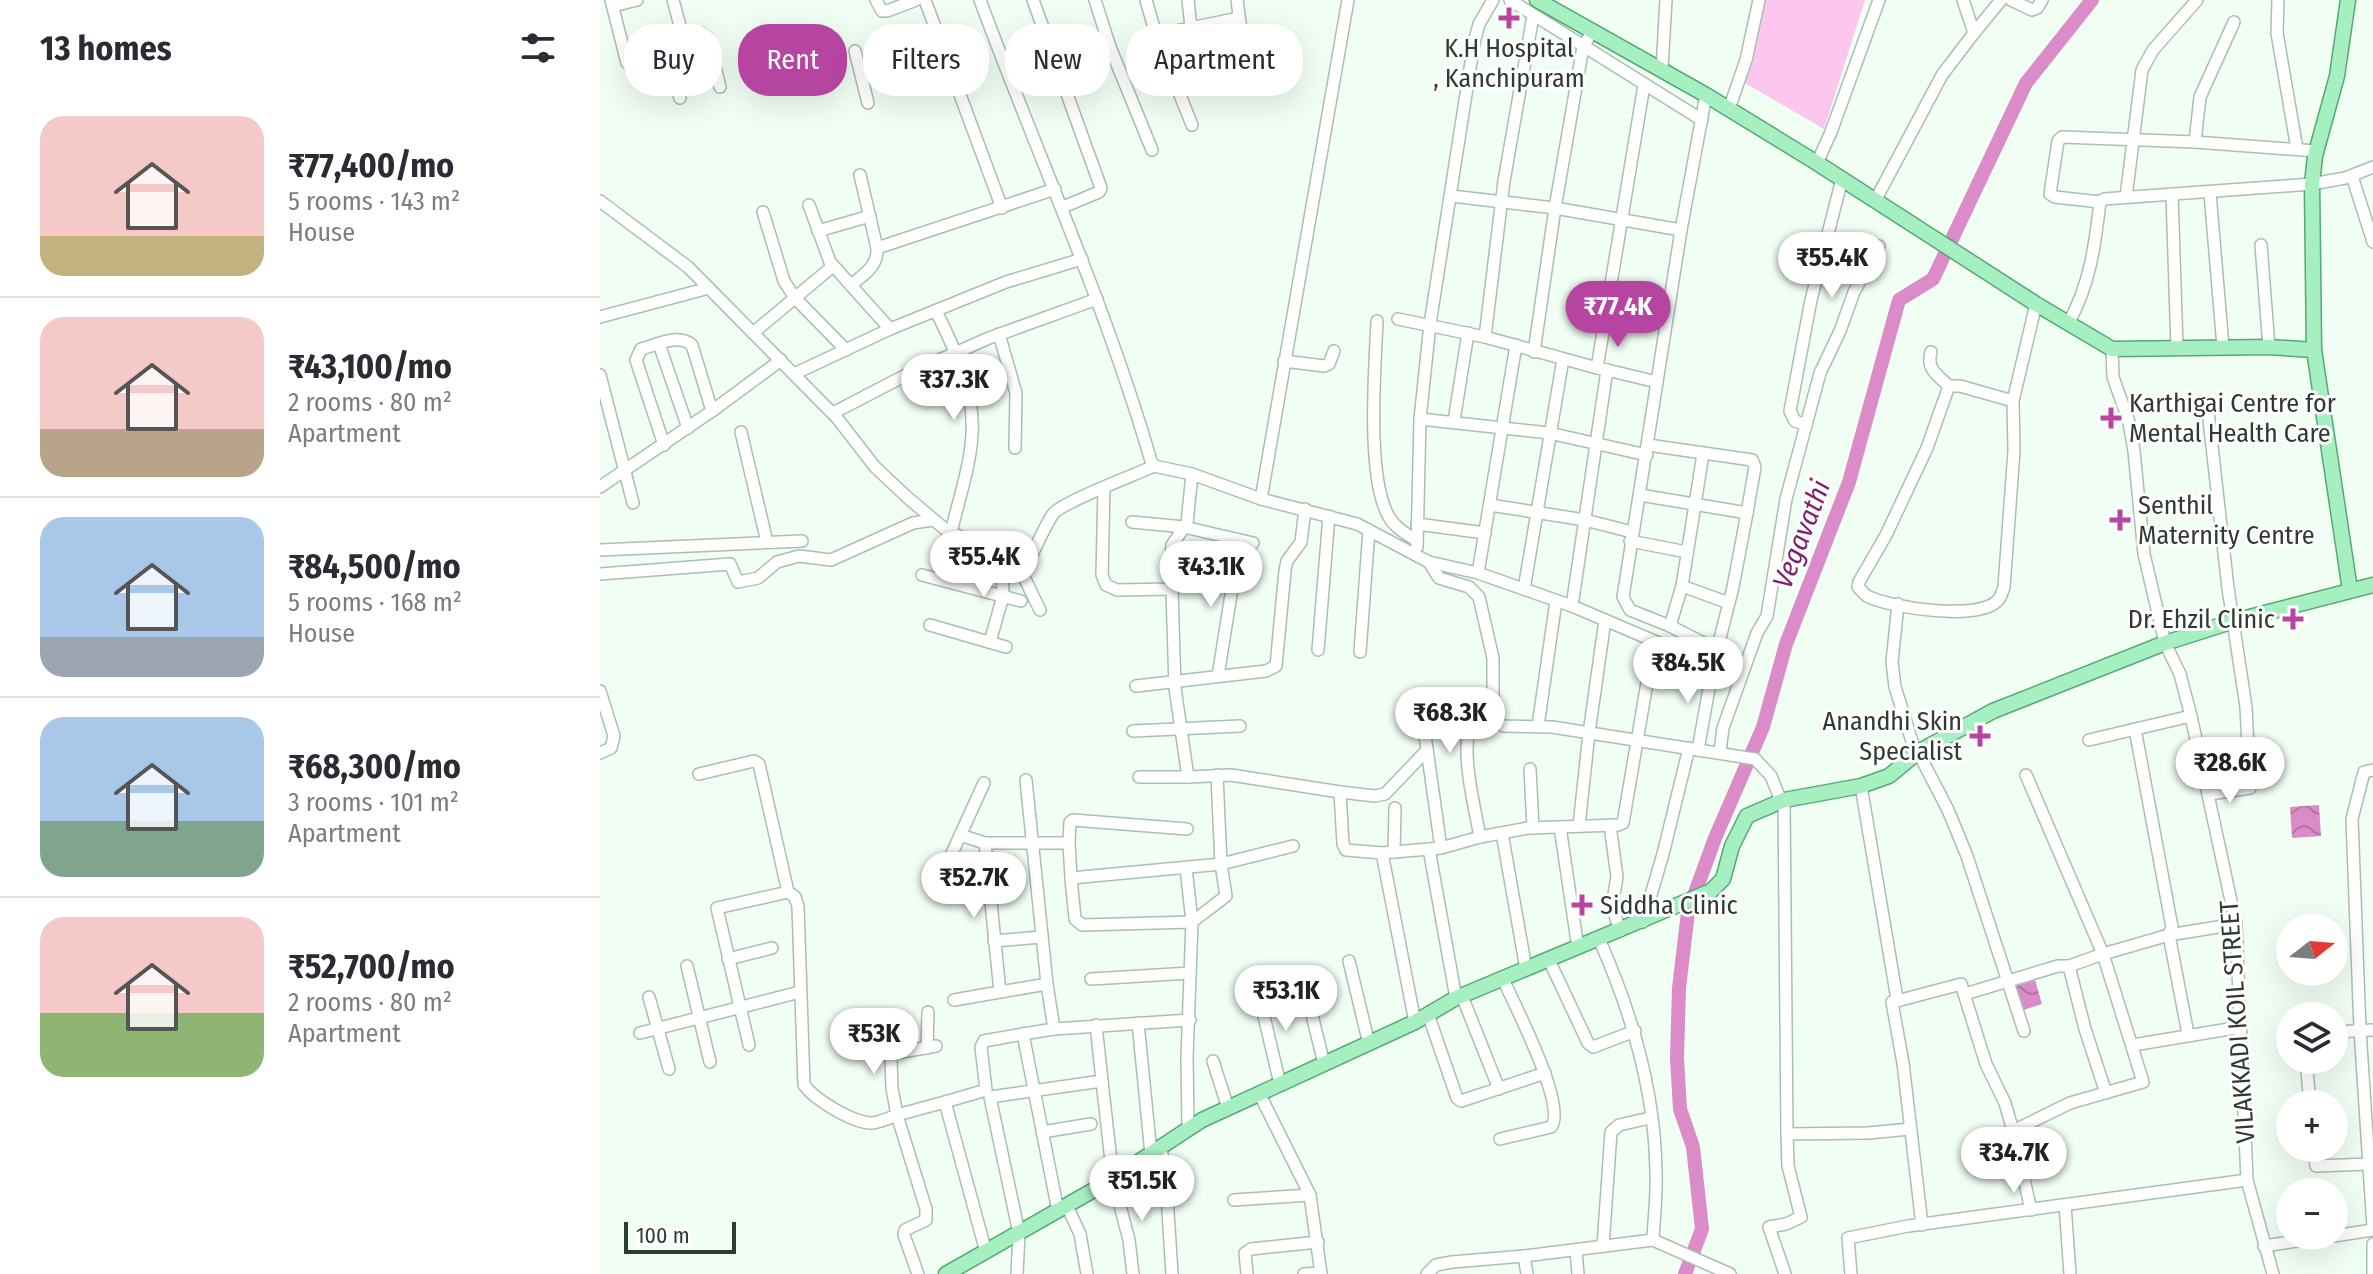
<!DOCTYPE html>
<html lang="en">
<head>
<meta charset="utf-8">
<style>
  body { margin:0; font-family:"Fira Sans Condensed",sans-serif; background:#f2f2f3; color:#2b2b33; height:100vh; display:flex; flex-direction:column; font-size:30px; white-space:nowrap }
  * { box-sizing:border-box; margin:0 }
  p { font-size:26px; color:#7c7c81 }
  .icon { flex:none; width:44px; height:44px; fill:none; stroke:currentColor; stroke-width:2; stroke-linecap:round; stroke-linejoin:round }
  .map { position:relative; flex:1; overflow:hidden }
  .drawer { display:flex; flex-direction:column; background:#fff; width:600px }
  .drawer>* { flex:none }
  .banner { position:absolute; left:24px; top:24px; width:760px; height:72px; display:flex; gap:16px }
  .needle { width:52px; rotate:73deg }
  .controls { position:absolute; left:1676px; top:914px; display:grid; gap:16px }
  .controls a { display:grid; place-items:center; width:72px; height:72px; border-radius:50%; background:#fff; box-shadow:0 8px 32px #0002; font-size:40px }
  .scale { position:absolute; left:24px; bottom:20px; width:112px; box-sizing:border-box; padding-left:8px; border:4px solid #313933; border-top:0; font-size:22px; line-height:28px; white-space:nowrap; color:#313933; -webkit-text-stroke:6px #fff; paint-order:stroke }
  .price { position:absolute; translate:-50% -68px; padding:0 18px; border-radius:28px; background:#fff; color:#222; font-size:26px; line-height:52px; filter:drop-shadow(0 2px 4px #0008) }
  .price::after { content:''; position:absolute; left:50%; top:48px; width:24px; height:18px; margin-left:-12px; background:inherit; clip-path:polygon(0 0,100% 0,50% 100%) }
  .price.selected { background:#b645a1; color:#fff }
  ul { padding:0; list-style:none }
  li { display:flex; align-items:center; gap:24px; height:200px; padding:0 40px }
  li+li { border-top:2px solid #e1e1e2 }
  li span { display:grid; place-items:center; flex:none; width:224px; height:160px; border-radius:24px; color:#555 }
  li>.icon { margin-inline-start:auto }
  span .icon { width:96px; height:96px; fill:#fffc; stroke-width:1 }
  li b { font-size:34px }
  h2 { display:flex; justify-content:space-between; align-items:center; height:96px; padding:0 40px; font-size:34px }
  .pill { padding:0 28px; border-radius:32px; background:#fff; box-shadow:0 8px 32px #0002; font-size:28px; line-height:72px }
  .pill.selected { background:#b645a1; color:#fff }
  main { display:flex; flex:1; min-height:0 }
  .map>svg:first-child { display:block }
</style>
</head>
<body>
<main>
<section class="drawer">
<h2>13 homes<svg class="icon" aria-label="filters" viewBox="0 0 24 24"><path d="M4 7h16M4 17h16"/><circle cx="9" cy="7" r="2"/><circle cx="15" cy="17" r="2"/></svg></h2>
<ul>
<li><span style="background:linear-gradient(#f6c9c9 75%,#c2b280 0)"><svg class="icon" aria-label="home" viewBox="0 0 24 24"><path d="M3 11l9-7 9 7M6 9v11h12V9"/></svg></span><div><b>₹77,400/mo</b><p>5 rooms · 143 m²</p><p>House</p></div></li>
<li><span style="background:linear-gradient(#f6c9c9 70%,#b9a48a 0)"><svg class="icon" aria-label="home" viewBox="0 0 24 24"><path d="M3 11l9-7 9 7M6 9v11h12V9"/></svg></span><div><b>₹43,100/mo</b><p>2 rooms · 80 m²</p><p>Apartment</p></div></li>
<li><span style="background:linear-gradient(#a9c7e8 75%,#9aa5b1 0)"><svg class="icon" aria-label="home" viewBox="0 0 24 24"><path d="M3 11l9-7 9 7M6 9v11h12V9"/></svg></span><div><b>₹84,500/mo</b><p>5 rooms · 168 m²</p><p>House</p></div></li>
<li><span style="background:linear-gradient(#a9c7e8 65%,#7fa58c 0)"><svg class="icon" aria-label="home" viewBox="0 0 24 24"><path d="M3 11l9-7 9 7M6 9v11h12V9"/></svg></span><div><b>₹68,300/mo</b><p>3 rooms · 101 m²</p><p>Apartment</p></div></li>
<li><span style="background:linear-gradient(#f6c9c9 60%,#8fb573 0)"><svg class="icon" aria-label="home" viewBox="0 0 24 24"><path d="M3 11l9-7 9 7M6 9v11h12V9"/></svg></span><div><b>₹52,700/mo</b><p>2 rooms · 80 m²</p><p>Apartment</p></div></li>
</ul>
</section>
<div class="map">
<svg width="1773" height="1274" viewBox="0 0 1773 1274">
  <defs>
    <pattern id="water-waves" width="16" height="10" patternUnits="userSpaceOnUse" patternTransform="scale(2)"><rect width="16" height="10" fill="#dc8bc9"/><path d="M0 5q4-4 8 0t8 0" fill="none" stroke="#b373a4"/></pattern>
  </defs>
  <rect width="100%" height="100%" fill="#f1fef4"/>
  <polygon fill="#fcc6ef" points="1153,0 1265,0 1224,129 1143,82 1145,31"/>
  <g fill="url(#water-waves)">
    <polygon points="1719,805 1721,836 1692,838 1690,807"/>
    <polygon points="1435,980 1442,1004 1420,1011 1413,987"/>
  </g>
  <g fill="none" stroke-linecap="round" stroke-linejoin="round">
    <polyline stroke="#dc8bc9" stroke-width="14" points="1085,1274 1102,1229 1093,1147 1080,1109 1077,1058 1079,988 1088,912 1115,838 1163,727 1186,644 1249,482 1299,300 1333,279 1426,83 1492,0"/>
    <g stroke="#a9bfaf" stroke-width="14">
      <g id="minor">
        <polyline points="11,0 27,63"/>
        <polyline points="73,0 83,37 101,33 108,38 120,87"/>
        <polyline points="276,0 282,11 287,11 316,0"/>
        <polyline points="325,0 402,208"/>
        <path d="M380,0C437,154 505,303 551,461L554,466L592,474"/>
        <polyline points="433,0 501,188 499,192 463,207"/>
        <polyline points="495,0 510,47 552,150"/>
        <polyline points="546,0 556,35 592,125"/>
        <polyline points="588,0 591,27"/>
        <polyline points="637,0 643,45"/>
        <polyline points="893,0 879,24 874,43 830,324 820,419 949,433 1047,455"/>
        <polyline points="910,0 1102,120"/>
        <polyline points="1411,0 1432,10 1437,8 1442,0"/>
        <polyline points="1678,0 1677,33 1697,149"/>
        <polyline points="13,6 37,0"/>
        <polyline points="1374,33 1401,0"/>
        <polyline points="556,35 639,18"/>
        <polyline points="255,51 268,103"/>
        <polyline points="260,69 341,46"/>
        <polyline points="1062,69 1066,0"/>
        <polyline points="1106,95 1081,230 1023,597 1030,610 1070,626 1117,650"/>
        <polyline points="80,98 65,47 68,42 83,37"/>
        <polyline points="1129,109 1146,60 1159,0"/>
        <polyline points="1595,142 1600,97 1634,22"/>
        <polyline points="1217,163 1231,132 1279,0"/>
        <polyline points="260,175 277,248"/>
        <polyline points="1752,176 1773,242"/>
        <polyline points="1610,193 1623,347"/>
        <polyline points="1572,194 1577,348"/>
        <polyline points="851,196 955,208 1081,230"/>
        <polyline points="1526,197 1542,70 1553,50 1597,0"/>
        <path d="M0,201L88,267L237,418L275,467L308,498L346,530L382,547L421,571L427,564C436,548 443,529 453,514C462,502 535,475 554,466"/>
        <polyline points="1275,201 1342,75 1374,33 1363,0"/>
        <polyline points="1500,202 1455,197 1450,194 1458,141 1462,137 1595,142 1716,151"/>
        <polyline points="209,205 230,262 290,329 406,282 482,259"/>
        <polyline points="163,212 184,281 195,298 246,350"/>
        <polyline points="218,231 270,216"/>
        <polyline points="1661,245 1669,347"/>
        <path d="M251,285C264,274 278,267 277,248L455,189"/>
        <path d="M336,311C355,349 375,392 372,435C370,468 358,501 351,533"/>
        <polyline points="0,317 109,288"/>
        <polyline points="798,319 885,337 997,368"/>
        <path d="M777,321C775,368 766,478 789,517C795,528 807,534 817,541"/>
        <path d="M1469,322C1490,284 1495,245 1500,202L1504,199L1712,184L1745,178L1773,167"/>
        <polyline points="153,333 233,266"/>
        <polyline points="399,334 416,393 415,448"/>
        <polyline points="885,337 904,181 933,16"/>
        <polyline points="59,344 88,428"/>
        <polyline points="1512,349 1513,377 1529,422 1534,451 1544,554 1565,643 1580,674 1591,716 1636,924 1647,1180 1673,1274"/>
        <polyline points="934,352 955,208 983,47 993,30"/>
        <path d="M1331,352C1326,369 1337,375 1349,386"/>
        <polyline points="684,361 724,366 729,364 734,351"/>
        <polyline points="1007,370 1057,382"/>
        <polyline points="194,374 290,329"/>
        <polyline points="0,375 33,503"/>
        <path d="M1413,401L1360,386H1349L1327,448L1286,535L1259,582L1258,587C1260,589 1265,595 1267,596C1290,608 1382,622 1399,599C1400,598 1404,588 1404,587L1414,451L1413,401L1436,304"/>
        <polyline points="1607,402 1628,588 1646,707 1650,788 1610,794"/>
        <polyline points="233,413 310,373 389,338 497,299"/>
        <polyline points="854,421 868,333"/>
        <polyline points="1206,425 1220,373 1240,331 1254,292 1279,246"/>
        <polyline points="141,432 167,542"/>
        <path d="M64,445L36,360L41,349C57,345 78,333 92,345L112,411"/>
        <polyline points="1048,445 1152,460 1155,467 1147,513"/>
        <polyline points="0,487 112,411 181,360"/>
        <polyline points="504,488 502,575 506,585 517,590 572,589"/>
        <polyline points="661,499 748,0"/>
        <polyline points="890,505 985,520 1032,532"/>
        <polyline points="532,522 584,527 653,543"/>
        <polyline points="817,524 885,533"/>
        <polyline points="1030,541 1087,552"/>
        <polyline points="817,547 820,419"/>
        <polyline points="0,550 202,541"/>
        <polyline points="829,562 839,578 869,587 879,597 893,658 893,721 904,726 952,727 1155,759 1171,776 1181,801"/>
        <polyline points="571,565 627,576 633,582 618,676"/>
        <polyline points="421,571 440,610"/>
        <polyline points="878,573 916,345"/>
        <polyline points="0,574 130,564 138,582 158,578 177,562 199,556 231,560 313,523 333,520"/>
        <polyline points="322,575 421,601"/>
        <polyline points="1082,586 1129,603"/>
        <polyline points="924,589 963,359"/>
        <polyline points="1298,604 1292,662 1295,687 1316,754"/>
        <polyline points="972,606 1007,370 997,368 1044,85"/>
        <polyline points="330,625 406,647"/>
        <polyline points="1070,626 1082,586 1103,454"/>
        <polyline points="390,642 403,596 402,559"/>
        <polyline points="718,650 729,516"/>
        <polyline points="760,652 769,530"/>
        <polyline points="536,686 666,671 676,666 685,571 687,561 701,542 705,509"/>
        <polyline points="0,691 14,736 11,748 0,753"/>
        <polyline points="821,707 841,848"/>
        <polyline points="938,726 956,601"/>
        <polyline points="1535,729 1572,927 1569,935 1588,1034"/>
        <polyline points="533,731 640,726"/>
        <polyline points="1489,740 1591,716"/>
        <polyline points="1098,750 1113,666"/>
        <polyline points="1120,751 1123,728 1157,633 1167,616 1186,499 1206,425 1195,421 1190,411 1211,300 1242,179"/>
        <polyline points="1318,752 1348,810 1367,856 1424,1031"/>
        <polyline points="930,769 933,828"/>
        <polyline points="1773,770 1764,772 1752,819 1760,1030 1773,1227"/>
        <path d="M99,774L154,761L159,764L188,892L195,897L198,906L204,1085C215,1100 253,1123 272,1123C281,1122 289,1118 297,1115L326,1209V1220L305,1230L304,1235L318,1274"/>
        <polyline points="539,777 588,777"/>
        <polyline points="426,780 447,984"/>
        <polyline points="1261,786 1296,993 1297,1001 1292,1002 1303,1063 1322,1225"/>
        <polyline points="740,792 775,796 785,794 827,750"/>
        <polyline points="1184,800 1187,1134 1268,1133 1310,1129"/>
        <polyline points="1010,825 1017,877 1012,906 1020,931"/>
        <polyline points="979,826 989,733 1005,620"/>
        <polyline points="960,827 978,948"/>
        <polyline points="902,833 926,969"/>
        <polyline points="360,835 385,843"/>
        <path d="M880,837C875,808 858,745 873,720L893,721"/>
        <polyline points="469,843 470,822 473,820 587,829"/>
        <polyline points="829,849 856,998"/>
        <polyline points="794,852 795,808"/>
        <polyline points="782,853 746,850 743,844 740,792 631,775 588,777 575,688 571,556 572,545 587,523 592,474 661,499 757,524 829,562 878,573 972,606 1113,666 1133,587 1147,513 1040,495"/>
        <polyline points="471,878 475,919 482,925 592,922 586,868"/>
        <polyline points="337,886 384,783"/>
        <polyline points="1043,922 1063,854 1089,748"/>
        <path d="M999,939C1032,1013 1055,1091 1056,1172C1057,1194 1054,1217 1053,1240"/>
        <polyline points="394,941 441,937"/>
        <polyline points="128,959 172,948"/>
        <polyline points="949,960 988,1043 993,1047 1035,1031"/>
        <polyline points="749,961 769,1044"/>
        <polyline points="87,966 110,1062"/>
        <polyline points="1469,966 1485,1029 1506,1093"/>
        <polyline points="703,978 724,1064"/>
        <polyline points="491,979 590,973"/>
        <polyline points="658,991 680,1084"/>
        <polyline points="1365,994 1458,966 1469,966 1503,954 1426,775"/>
        <polyline points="862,996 899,1089"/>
        <polyline points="49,997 69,1069"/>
        <polyline points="354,1000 400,992"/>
        <polyline points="1297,1001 1361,984 1386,1064 1405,1103 1413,1131 1431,1210"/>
        <polyline points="828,1014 857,1098 861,1101 945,1073"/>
        <polyline points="815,1022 782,853 841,848 880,837 928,828 1018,825 1023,823 1054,642"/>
        <polyline points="538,1023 551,1154"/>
        <polyline points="454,1029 590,1020"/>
        <polyline points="290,1031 292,1088 297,1115 345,1102"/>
        <polyline points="1734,1032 1773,1030"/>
        <polyline points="40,1033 200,992"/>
        <polyline points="149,1045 117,908 188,892"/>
        <polyline points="1533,1045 1641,1027"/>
        <polyline points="327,1048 328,1012"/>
        <polyline points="291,1054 336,1046"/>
        <polyline points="1706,1060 1710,1104"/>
        <polyline points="613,1061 628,1108"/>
        <polyline points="502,1081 513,1179 529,1240 533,1274"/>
        <polyline points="659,1093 710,1195 721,1274"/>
        <polyline points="588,1129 587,1057 592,922 626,896 621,864 617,775"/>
        <polyline points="1413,1131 1470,1103 1543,1082 1503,954 1569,935 1636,924"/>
        <polyline points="442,1132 491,1124"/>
        <path d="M900,1139L951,1127C968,1107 914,1004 903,979"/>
        <polyline points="560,1147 565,1165 572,1274"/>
        <polyline points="1714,1148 1716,1166 1769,1164"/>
        <polyline points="634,1200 710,1195"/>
        <polyline points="1465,1205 1470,1274"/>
        <polyline points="467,1206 480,1234 487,1274"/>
        <polyline points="458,1211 423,1034 454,1029 447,984 400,992 385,843 469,843 471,878 621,864 693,846"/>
        <polyline points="1734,1236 1773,1230"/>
        <polyline points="1003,1246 1011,1132 1019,1125 1050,1118"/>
        <polyline points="1664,1246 1731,1236"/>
        <polyline points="976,1250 978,1274"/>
        <polyline points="386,1252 345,1102 386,1090 381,1047 384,1041 423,1034"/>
        <polyline points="924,1256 927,1274"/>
        <polyline points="417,1274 419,1233 390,1097 502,1081 496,1025"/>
        <polyline points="647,1274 645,1253 651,1249 718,1242"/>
        <polyline points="704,1274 721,1273"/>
        <polyline points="827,1274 836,1265 852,1262 924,1256 1053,1240 1130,1274"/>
        <polyline points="1185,1274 1169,1227 1186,1224 1201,1217 1188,1166 1187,1134"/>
        <polyline points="1251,1274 1248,1238 1308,1226 1647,1180"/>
        <polyline points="1773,1274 1773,1244"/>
      </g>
    </g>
    <g stroke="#56a975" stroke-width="17">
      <g id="major">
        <polyline points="937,0 1106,95 1217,163 1436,304 1512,349 1669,347 1714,350 1750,590"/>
        <polyline points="1714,350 1712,184 1715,156 1737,76 1748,0"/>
        <polyline points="346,1274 506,1183 602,1120 815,1022 856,998 1111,891 1123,879 1132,846 1147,816 1184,800 1261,786 1289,776 1318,752 1393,711 1565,643 1634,621 1773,585"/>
      </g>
    </g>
    <use href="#minor" stroke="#fff" stroke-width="11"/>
    <use href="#major" stroke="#a6efc1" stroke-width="14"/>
  </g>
  <g fill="#b645a1" stroke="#fff" stroke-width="3">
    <path d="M905 6h8v8h8v8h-8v8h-8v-8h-8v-8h8z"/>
    <path d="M1507 406h8v8h8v8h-8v8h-8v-8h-8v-8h8z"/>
    <path d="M1516 508h8v8h8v8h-8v8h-8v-8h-8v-8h8z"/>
    <path d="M1689 607h8v8h8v8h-8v8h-8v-8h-8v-8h8z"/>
    <path d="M1376 724h8v8h8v8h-8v8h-8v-8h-8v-8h8z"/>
    <path d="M978 893h8v8h8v8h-8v8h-8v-8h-8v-8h8z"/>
  </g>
  <g text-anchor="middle" stroke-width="6" stroke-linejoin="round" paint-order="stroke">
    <g font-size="26" fill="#313933" stroke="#fff" text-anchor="start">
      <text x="909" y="57" text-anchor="middle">K.H Hospital<tspan x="909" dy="30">, Kanchipuram</tspan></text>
      <text x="1529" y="412">Karthigai Centre for<tspan x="1529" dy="30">Mental Health Care</tspan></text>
      <text x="1538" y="514">Senthil<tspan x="1538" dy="30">Maternity Centre</tspan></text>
      <text x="1675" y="628" text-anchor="end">Dr. Ehzil Clinic</text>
      <text x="1362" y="730" text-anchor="end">Anandhi Skin<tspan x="1362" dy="30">Specialist</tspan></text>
      <text x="1000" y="914">Siddha Clinic</text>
    </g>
    <g font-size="26" fill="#313933" stroke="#fff">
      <text transform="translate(1637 1022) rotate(-94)" y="9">VILAKKADI KOIL STREET</text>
    </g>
    <g font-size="28" font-style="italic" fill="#7f206f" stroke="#fff">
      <text transform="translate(1201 534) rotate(-69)" y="10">Vegavathi</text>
    </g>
  </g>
</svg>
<div class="controls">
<a><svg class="needle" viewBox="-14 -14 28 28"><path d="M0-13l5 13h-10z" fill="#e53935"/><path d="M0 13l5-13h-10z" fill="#7c7c81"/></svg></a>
<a><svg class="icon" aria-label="layers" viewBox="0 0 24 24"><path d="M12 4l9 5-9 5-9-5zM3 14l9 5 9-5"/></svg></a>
<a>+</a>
<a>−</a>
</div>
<div class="scale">100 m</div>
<b class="price" style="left:1232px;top:300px">₹55.4K</b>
<b class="price selected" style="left:1018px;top:349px">₹77.4K</b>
<b class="price" style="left:354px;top:422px">₹37.3K</b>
<b class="price" style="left:384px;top:599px">₹55.4K</b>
<b class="price" style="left:611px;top:609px">₹43.1K</b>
<b class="price" style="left:1088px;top:705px">₹84.5K</b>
<b class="price" style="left:850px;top:755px">₹68.3K</b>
<b class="price" style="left:1630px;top:805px">₹28.6K</b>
<b class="price" style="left:374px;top:920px">₹52.7K</b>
<b class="price" style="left:686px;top:1033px">₹53.1K</b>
<b class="price" style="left:274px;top:1076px">₹53K</b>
<b class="price" style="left:1414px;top:1195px">₹34.7K</b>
<b class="price" style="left:542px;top:1223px">₹51.5K</b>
<div class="banner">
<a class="pill">Buy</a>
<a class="pill selected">Rent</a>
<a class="pill">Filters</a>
<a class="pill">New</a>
<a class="pill">Apartment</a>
</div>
</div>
</main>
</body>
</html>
